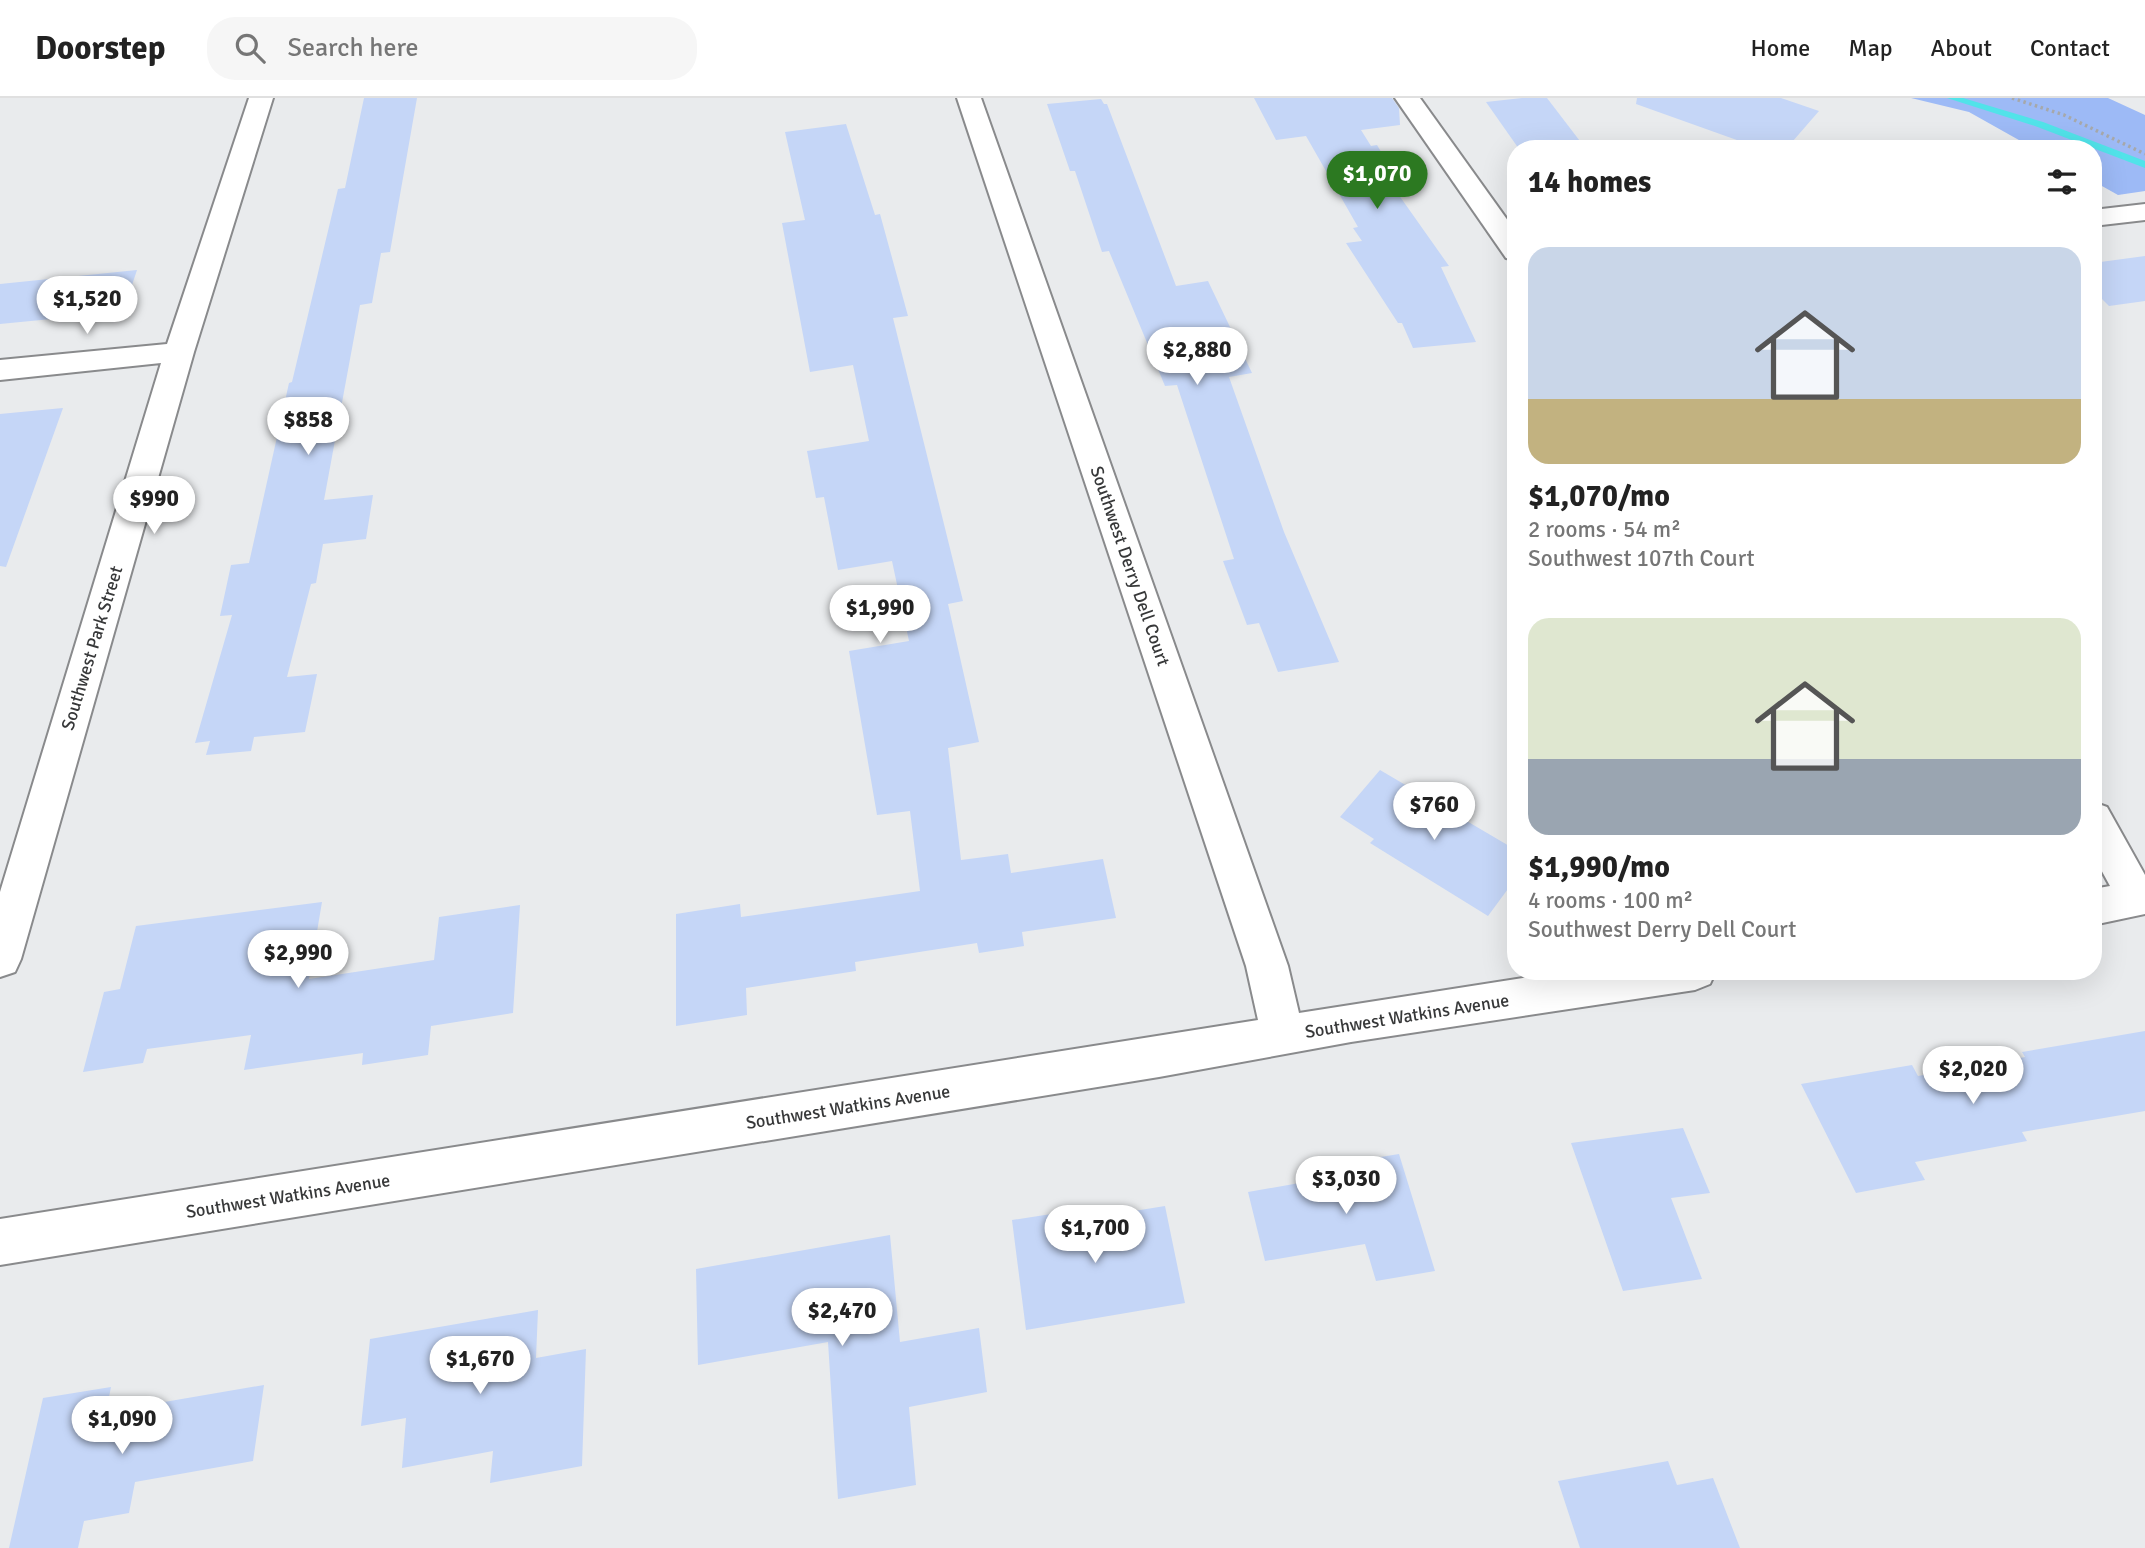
<!DOCTYPE html>
<html lang="en">
<head>
<meta charset="utf-8">
<style>
  body { margin:0; font-family:Signika,sans-serif; background:#f6f6f6; color:#222; height:100vh; display:flex; flex-direction:column; font-size:26px; white-space:nowrap }
  * { box-sizing:border-box; margin:0 }
  p { font-size:23px; color:#767676 }
  .icon { flex:none; width:38px; height:38px; fill:none; stroke:currentColor; stroke-width:2; stroke-linecap:round; stroke-linejoin:round }
  .map { position:relative; flex:1; overflow:hidden }
  .details { position:absolute; left:1507px; top:42px; width:595px; height:840px; display:flex; flex-direction:column; background:#fff; border-radius:28px; box-shadow:0 7px 28px #0002 }
  .details>* { flex:none }
  .price { position:absolute; translate:-50% -60px; padding:0 16px; border-radius:24px; background:#fff; color:#222; font-size:23px; line-height:46px; filter:drop-shadow(0 2px 4px #0008) }
  .price::after { content:''; position:absolute; left:50%; top:42px; width:21px; height:16px; margin-left:-10px; background:inherit; clip-path:polygon(0 0,100% 0,50% 100%) }
  .price.current { background:#2c7921; color:#fff }
  ul { padding:0; list-style:none }
  li { display:grid; align-content:center; gap:14px; height:371px; padding:0 21px }
  li span { display:grid; place-items:center; height:217px; border-radius:21px; color:#555 }
  li>.icon { margin-inline-start:auto }
  span .icon { width:126px; height:126px; fill:#fffc; stroke-width:1 }
  li b { font-size:30px }
  h2 { display:flex; justify-content:space-between; align-items:center; height:84px; padding:0 21px; font-size:30px }
  header { display:flex; align-items:center; gap:42px; box-sizing:border-box; height:98px; padding:0 35px; background:#fff; border-bottom:2px solid #e0e0e0 }
  header strong { font-size:33px }
  nav { display:flex; gap:38px; margin-inline-start:auto; font-size:24px }
  .search { width:490px; height:63px; background:#f6f6f6; display:flex; align-items:center; gap:18px; box-sizing:border-box; padding:0 24px; border-radius:28px; color:#767676; font-size:26px }
  .map>svg:first-child { display:block }
</style>
</head>
<body>
<header>
<strong>Doorstep</strong>
<div class="search"><svg class="icon" aria-label="search" viewBox="0 0 24 24"><circle cx="10" cy="10" r="6"/><path d="M15 15l6 6"/></svg>Search here</div>
<nav><a>Home</a><a>Map</a><a>About</a><a>Contact</a></nav>
</header>
<div class="map">
<svg width="2145" height="1450" viewBox="0 0 2145 1450">
  <rect width="100%" height="100%" fill="#e9ebed"/>
  <polygon fill="#9dbaf6" points="1911,0 2108,0 2145,17 2145,93 2118,97 2093,83 2093,51 2035,51 1969,14"/>
  <g fill="none" stroke-linecap="round" stroke-linejoin="round">
    <polygon fill="#51e3e9" fill-rule="evenodd" points="1947,0 1963,0 2043,24 2145,63 2145,70 2035,28"/>
  </g>
  <g fill="#c5d6f7">
    <polygon points="364,0 417,0 390,154 381,155 372,205 360,207 324,402 373,397 366,441 323,446 316,485 311,486 287,579 317,576 305,634 254,639 251,653 206,657 210,643 195,645 232,517 220,518 231,467 249,465 289,285 292,284 338,91 345,90"/>
    <polygon points="1254,0 1392,0 1399,10 1400,27 1361,32 1371,48 1377,47 1404,92 1396,93 1449,168 1441,169 1476,244 1413,250 1402,225 1398,225 1346,145 1362,143 1353,130 1358,129 1306,38 1276,42"/>
    <polygon points="1522,0 1547,0 1586,51 1519,51 1486,4"/>
    <polygon points="1637,0 1781,0 1819,13 1786,51 1762,51 1636,6"/>
    <polygon points="1101,1 1104,6 1107,6 1176,188 1208,183 1252,275 1229,279 1284,434 1339,564 1278,574 1259,525 1247,527 1223,463 1234,461 1177,287 1165,288 1109,153 1102,154 1075,73 1070,73 1047,6"/>
    <polygon points="846,26 875,117 880,116 908,218 893,220 963,503 948,506 979,644 948,650 961,762 1008,756 1011,775 1103,761 1116,820 1022,834 1024,848 979,855 977,845 855,864 856,873 746,890 747,917 676,928 676,816 740,806 741,819 920,793 910,713 877,717 849,553 909,543 892,463 838,472 824,399 816,400 807,353 869,343 853,267 810,274 782,125 805,122 785,34"/>
    <polygon points="2145,158 2145,203 2109,208 2093,192 2093,165"/>
    <polygon points="137,172 123,214 0,226 0,186"/>
    <polygon points="63,310 6,469 0,468 0,316"/>
    <polygon points="1380,672 1516,752 1516,780 1488,818 1370,745 1374,741 1340,719"/>
    <polygon points="322,804 309,881 434,862 439,819 520,807 513,915 431,928 428,957 362,967 363,955 244,972 251,937 147,951 143,965 83,974 104,894 120,891 136,828"/>
    <polygon points="2145,933 2145,1013 2022,1034 2027,1043 1915,1064 1925,1082 1856,1095 1801,986 1912,967 1918,978 2025,959 2022,954"/>
    <polygon points="1683,1030 1710,1095 1671,1100 1702,1181 1623,1193 1571,1045"/>
    <polygon points="1399,1056 1435,1173 1376,1183 1365,1146 1265,1163 1248,1094 1305,1084 1301,1072"/>
    <polygon points="1165,1108 1185,1205 1026,1232 1012,1122 1096,1109 1097,1119"/>
    <polygon points="890,1137 900,1244 979,1230 987,1294 909,1309 916,1387 838,1401 828,1244 698,1267 696,1171"/>
    <polygon points="538,1212 536,1260 586,1251 582,1368 490,1385 493,1353 402,1370 406,1320 361,1328 370,1241"/>
    <polygon points="264,1287 253,1363 135,1384 129,1415 84,1423 78,1450 9,1450 43,1300 111,1289 106,1314"/>
    <polygon points="1668,1363 1677,1387 1713,1380 1740,1450 1580,1450 1558,1383"/>
  </g>
  <g fill="none" stroke-linecap="round" stroke-linejoin="round">
    <g stroke="#898a8c" stroke-width="4">
      <g id="street">
        <polygon points="249,0 273,0 194,254 21,861 15,874 0,879 0,794 161,265 0,282 0,262 167,246"/>
        <polygon points="957,0 981,0 1288,868 1299,915 1568,873 1716,873 1710,886 1695,892 1351,944 1159,979 0,1167 0,1121 1258,922 1246,868"/>
        <polygon points="1395,0 1420,0 1516,134 1516,162 1506,160"/>
        <polygon points="2145,106 2145,122 2093,128 2093,112"/>
        <polygon points="2093,704 2107,709 2145,777 2145,816 2093,827 2093,791 2110,788 2093,757"/>
      </g>
    </g>
    <polyline stroke="#a6a8aa" stroke-width="3.5" stroke-dasharray="2.5 3.5" stroke-linecap="butt" points="2012,0 2064,17 2145,56"/>
    <use href="#street" fill="#fff" fill-rule="evenodd"/>
  </g>
  <g text-anchor="middle" stroke-width="5" stroke-linejoin="round" paint-order="stroke">
    <g font-size="18" fill="#373839" stroke="#fff">
      <text transform="translate(1130 468) rotate(71)" y="6">Southwest Derry Dell Court</text>
      <text transform="translate(92 550) rotate(-73)" y="6">Southwest Park Street</text>
      <text transform="translate(1407 918) rotate(-9)" y="6">Southwest Watkins Avenue</text>
      <text transform="translate(848 1009) rotate(-9)" y="6">Southwest Watkins Avenue</text>
      <text transform="translate(288 1098) rotate(-9)" y="6">Southwest Watkins Avenue</text>
    </g>
  </g>
</svg>
<b class="price current" style="left:1377px;top:113px">$1,070</b>
<b class="price" style="left:87px;top:238px">$1,520</b>
<b class="price" style="left:1197px;top:289px">$2,880</b>
<b class="price" style="left:308px;top:359px">$858</b>
<b class="price" style="left:154px;top:438px">$990</b>
<b class="price" style="left:880px;top:547px">$1,990</b>
<b class="price" style="left:1434px;top:744px">$760</b>
<b class="price" style="left:298px;top:892px">$2,990</b>
<b class="price" style="left:1973px;top:1008px">$2,020</b>
<b class="price" style="left:1346px;top:1118px">$3,030</b>
<b class="price" style="left:1095px;top:1167px">$1,700</b>
<b class="price" style="left:842px;top:1250px">$2,470</b>
<b class="price" style="left:480px;top:1298px">$1,670</b>
<b class="price" style="left:122px;top:1358px">$1,090</b>
<section class="details">
<h2>14 homes<svg class="icon" aria-label="filters" viewBox="0 0 24 24"><path d="M4 7h16M4 17h16"/><circle cx="9" cy="7" r="2"/><circle cx="15" cy="17" r="2"/></svg></h2>
<ul>
<li><span style="background:linear-gradient(#c9d6e8 70%,#c2b280 0)"><svg class="icon" aria-label="home" viewBox="0 0 24 24"><path d="M3 11l9-7 9 7M6 9v11h12V9"/></svg></span><div><b>$1,070/mo</b><p>2 rooms · 54 m²</p><p>Southwest 107th Court</p></div></li>
<li><span style="background:linear-gradient(#dfe7d0 65%,#9aa5b1 0)"><svg class="icon" aria-label="home" viewBox="0 0 24 24"><path d="M3 11l9-7 9 7M6 9v11h12V9"/></svg></span><div><b>$1,990/mo</b><p>4 rooms · 100 m²</p><p>Southwest Derry Dell Court</p></div></li>
</ul>
</section>
</div>
</body>
</html>
